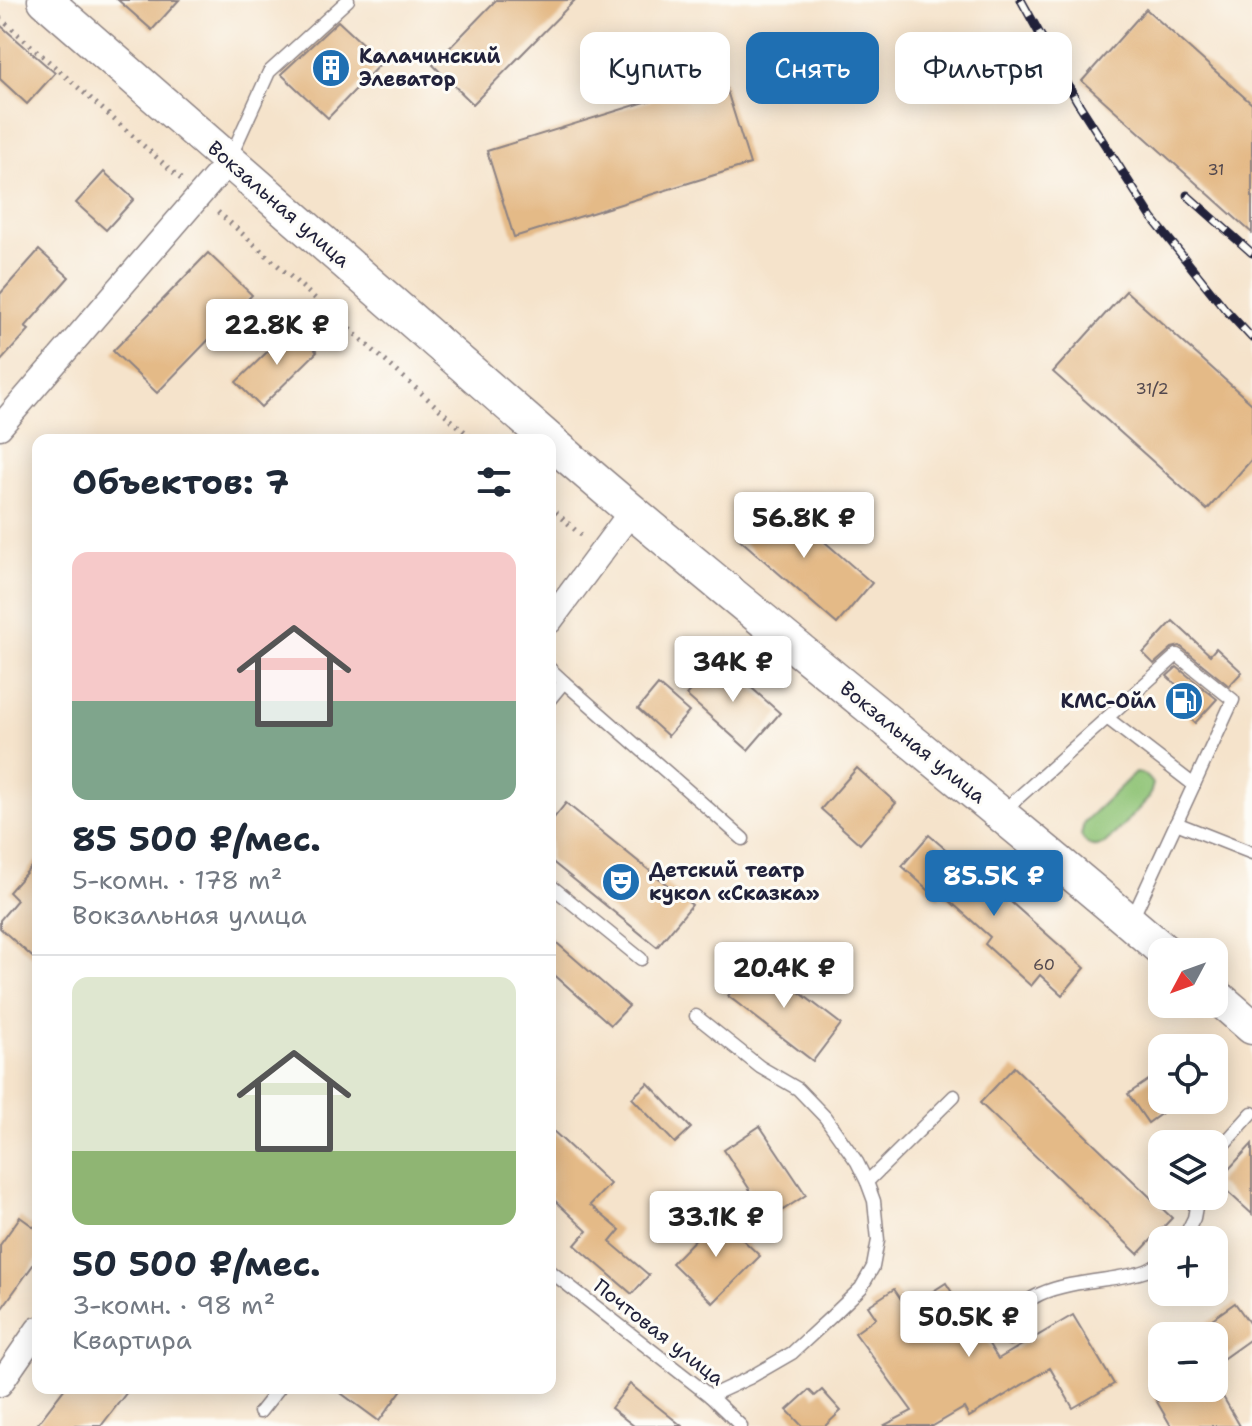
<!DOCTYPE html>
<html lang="ru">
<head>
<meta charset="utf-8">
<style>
  body { margin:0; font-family:"Shantell Sans",sans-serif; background:#f6f6f7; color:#1f2937; height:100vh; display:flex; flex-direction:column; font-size:30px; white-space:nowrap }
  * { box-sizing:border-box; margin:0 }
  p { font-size:26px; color:#747a83 }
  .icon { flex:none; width:44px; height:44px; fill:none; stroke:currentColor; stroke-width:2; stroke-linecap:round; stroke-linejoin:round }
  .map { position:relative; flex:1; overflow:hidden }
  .details { position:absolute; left:32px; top:434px; width:524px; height:960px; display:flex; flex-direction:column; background:#fff; border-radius:16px; box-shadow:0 4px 20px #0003 }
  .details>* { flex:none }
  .top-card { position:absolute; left:580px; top:32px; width:552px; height:72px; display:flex; gap:16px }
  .needle { width:52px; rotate:229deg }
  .buttons { position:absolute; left:1148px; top:938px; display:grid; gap:16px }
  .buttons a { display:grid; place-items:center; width:80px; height:80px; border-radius:16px; background:#fff; box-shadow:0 4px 20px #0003; font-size:40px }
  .price { position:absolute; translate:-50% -68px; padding:0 18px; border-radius:8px; background:#fff; color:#222; font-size:26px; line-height:52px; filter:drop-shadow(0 2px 4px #0008) }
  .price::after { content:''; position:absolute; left:50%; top:48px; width:24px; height:18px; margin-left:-12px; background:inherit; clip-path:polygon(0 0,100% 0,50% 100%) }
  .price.selected { background:#1f6fb2; color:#fff }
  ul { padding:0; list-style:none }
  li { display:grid; align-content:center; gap:16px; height:424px; padding:0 40px }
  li+li { border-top:2px solid #e0e1e3 }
  li span { display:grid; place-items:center; height:248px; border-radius:16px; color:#555 }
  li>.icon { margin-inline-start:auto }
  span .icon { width:144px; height:144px; fill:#fffc; stroke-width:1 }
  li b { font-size:34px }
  h2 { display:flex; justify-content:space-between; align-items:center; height:96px; padding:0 40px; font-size:34px }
  .tag { padding:0 28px; border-radius:16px; background:#fff; box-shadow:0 4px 20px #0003; font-size:28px; line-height:72px }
  .tag.selected { background:#1f6fb2; color:#fff }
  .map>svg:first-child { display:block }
</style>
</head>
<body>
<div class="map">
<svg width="1252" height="1426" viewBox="0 0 1252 1426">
  <rect width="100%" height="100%" fill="#fdfcf7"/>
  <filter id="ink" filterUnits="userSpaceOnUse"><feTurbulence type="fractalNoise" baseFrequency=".0125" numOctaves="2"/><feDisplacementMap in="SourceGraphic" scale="16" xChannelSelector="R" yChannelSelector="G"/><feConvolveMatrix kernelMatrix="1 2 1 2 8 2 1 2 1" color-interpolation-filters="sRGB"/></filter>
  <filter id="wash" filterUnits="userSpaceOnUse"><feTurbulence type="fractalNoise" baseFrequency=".006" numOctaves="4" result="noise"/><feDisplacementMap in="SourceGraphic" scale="32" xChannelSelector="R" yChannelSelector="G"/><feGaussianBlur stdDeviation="1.8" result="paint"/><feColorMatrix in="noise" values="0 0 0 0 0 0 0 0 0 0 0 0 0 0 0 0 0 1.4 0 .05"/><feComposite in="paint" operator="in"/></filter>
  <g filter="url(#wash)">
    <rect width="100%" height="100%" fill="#f5e3cb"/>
    <path fill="#8ec375" stroke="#587258" stroke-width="2" d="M1135,773C1144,773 1148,776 1153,784L1149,798L1106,843C1095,849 1087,847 1081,836L1084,822Z"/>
    <g id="blocks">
      <g fill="#e4ba87">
        <polygon points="118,0 179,0 152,30"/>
        <polygon points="496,0 575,0 473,104 433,65"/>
        <polygon points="1146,9 1252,104 1252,233 1082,81"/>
        <polygon points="338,21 382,62 328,118 281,74"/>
        <polygon points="0,25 55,73 27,104 0,79"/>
        <polygon points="723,78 750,164 514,237 487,151"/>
        <polygon points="104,172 134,199 106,230 76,203"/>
        <polygon points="39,250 69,277 25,327 29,330 0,362 0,294"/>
        <polygon points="208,253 252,295 157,393 113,351"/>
        <polygon points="1126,291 1252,404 1252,459 1207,510 1053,372"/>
        <polygon points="293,327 317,352 261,407 236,382"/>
        <polygon points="772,496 872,583 837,624 737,537"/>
        <polygon points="1173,621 1210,655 1216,648 1242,672 1229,686 1180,646 1172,648 1154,664 1143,653"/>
        <polygon points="718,658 780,713 748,750 686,695"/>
        <polygon points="1177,667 1217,699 1195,723 1169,699 1180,688 1167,676"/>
        <polygon points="658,685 689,712 668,736 638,709"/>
        <polygon points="857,768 896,803 860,844 821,809"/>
        <polygon points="566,803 692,905 657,947 550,860 550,823"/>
        <polygon points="929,835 993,890 995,888 1085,968 1062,995 1040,975 1031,986 985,944 990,937 942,894 938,899 902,866"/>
        <polygon points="38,859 38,962 0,928 0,920 17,900 9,892"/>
        <polygon points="550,937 629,1006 611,1025 550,971"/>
        <polygon points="756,959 841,1024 813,1061 728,996"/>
        <polygon points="1014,1067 1172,1218 1138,1254 980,1103"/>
        <polygon points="1162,1071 1162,1113 1148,1123 1128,1094"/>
        <polygon points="648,1083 691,1128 675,1143 632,1098"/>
        <polygon points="760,1126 806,1195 769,1219 724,1150"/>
        <polygon points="550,1128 610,1184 590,1205 620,1230 610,1242 649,1275 632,1294 575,1245 587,1231 550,1196"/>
        <polygon points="1252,1144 1252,1214 1217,1182"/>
        <polygon points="718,1216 760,1256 713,1303 672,1263"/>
        <polygon points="20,1217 38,1230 38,1258 0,1311 0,1245"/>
        <polygon points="946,1283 966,1315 970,1313 998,1359 1073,1315 1114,1384 1073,1408 1050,1368 969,1417 964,1408 933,1426 883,1426 912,1411 855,1333 876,1318 868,1306 894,1289 907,1308"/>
        <polygon points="1235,1303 1252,1327 1252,1338 1214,1365 1214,1336 1188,1336"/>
        <polygon points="630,1384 647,1398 682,1426 634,1426 611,1408"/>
        <polygon points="65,1388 130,1388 101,1426 36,1426"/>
        <polygon points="334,1388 403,1388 379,1421"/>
        <polygon points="1149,1388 1218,1388 1240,1426 1171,1426"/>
        <polygon points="809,1390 815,1396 822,1390 841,1411 825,1426 802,1426 787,1410"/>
      </g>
    </g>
  </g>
  <g filter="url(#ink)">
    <use href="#blocks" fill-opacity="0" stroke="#8c8283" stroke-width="2"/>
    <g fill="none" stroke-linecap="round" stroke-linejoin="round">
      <g stroke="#8c8283" stroke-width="15">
        <g id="service">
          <polyline points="230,158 269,72 348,0"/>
          <polyline points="550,669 564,682 550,699"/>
          <polyline points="564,682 743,839"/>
          <polyline points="1107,718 1194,785"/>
          <polyline points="1001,813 1177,655 1233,700 1132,919"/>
          <polyline points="1176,823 1252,853"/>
          <polyline points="550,885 641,959"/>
          <polyline points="696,1016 760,1067 798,1089 825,1117 857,1162 867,1182 874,1201 878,1240 873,1267 861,1288 832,1316 792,1353 749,1378 710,1396"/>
          <polyline points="1214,1155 1252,1113"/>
          <polyline points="867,1182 954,1096"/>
          <polyline points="1183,1240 1194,1218 1198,1196"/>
          <polyline points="550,1271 710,1396 741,1426"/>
          <path d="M1010,1339C1009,1275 1105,1286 1146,1271C1152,1269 1157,1265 1162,1261"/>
          <polyline points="260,1412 279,1388"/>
        </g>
      </g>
      <g stroke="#8c8283" stroke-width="27">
        <g id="minor">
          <polyline points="0,427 229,161"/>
          <polyline points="550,621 631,512"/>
          <polyline points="0,1384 38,1329"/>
        </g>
      </g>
      <g stroke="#8c8283" stroke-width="37">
        <g id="secondary">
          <polyline points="45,0 549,440"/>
          <path d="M550,441C751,616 963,778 1165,952"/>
          <polyline points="1214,994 1252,1027"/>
        </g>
      </g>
      <g stroke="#8c8283" stroke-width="5" stroke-dasharray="2 6" stroke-linecap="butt">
        <polyline points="0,18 181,179"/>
        <polyline points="218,212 474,440"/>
        <polyline points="550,507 582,536"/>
      </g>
      <use href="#service" stroke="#fff" stroke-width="12"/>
      <use href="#minor" stroke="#fff" stroke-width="24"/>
      <use href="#secondary" stroke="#fff" stroke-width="34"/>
      <g stroke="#22223b" stroke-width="9">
        <g id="rail">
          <polyline points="1021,0 1077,101 1152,218 1225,309 1252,338"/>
          <polyline points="1187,195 1252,253"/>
        </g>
      </g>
      <use href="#rail" stroke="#fdfcf7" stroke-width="6" stroke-dasharray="18" stroke-linecap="butt"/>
    </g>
  </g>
  <defs>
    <g id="building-disc" transform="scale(2)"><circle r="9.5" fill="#1f6fb2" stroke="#fdfcf7"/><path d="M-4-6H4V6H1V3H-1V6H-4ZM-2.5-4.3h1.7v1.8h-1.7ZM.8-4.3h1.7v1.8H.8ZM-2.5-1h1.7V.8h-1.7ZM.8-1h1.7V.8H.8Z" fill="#fff"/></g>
    <g id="fuel-disc" transform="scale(2)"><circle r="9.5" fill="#1f6fb2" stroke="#fdfcf7"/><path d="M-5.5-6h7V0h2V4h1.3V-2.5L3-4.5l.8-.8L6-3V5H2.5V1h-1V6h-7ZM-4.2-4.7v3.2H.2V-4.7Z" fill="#fff"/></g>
    <g id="theatre-disc" transform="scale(2)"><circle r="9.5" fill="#1f6fb2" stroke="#fdfcf7"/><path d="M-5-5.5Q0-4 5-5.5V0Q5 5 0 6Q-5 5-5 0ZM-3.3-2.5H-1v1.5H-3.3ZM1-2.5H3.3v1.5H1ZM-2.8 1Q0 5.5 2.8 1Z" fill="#fff"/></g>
  </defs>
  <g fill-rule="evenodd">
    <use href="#building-disc" x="331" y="68"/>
    <use href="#fuel-disc" x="1184" y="701"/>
    <use href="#theatre-disc" x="621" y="882"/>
  </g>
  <g text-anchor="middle" stroke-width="6" stroke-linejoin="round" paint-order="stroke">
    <g font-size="16" fill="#52484e">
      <text x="1216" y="175">31</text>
      <text x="1152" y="394">31/2</text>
      <text x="1044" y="970">60</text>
    </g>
    <g font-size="20" font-weight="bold" fill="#22223b" stroke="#fdfcf7" text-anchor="start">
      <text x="359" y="63">Калачинский<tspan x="359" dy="23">Элеватор</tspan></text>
      <text x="1156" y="708" text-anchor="end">КМС-Ойл</text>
      <text x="649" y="877">Детский театр<tspan x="649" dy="23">кукол «Сказка»</tspan></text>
    </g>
    <g font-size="20" fill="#22223b" stroke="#fdfcf7">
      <text transform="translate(279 204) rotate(41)" y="7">Вокзальная улица</text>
      <text transform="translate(913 742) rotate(39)" y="7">Вокзальная улица</text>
      <text transform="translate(659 1332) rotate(38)" y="7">Почтовая улица</text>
    </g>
  </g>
</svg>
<div class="buttons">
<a><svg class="needle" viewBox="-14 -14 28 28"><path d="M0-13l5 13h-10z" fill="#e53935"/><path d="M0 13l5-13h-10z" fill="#747a83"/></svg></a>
<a><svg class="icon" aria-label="locate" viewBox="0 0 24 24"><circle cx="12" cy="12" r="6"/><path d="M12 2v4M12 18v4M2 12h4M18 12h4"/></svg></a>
<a><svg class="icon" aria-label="layers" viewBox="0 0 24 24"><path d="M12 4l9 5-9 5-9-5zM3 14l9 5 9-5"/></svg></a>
<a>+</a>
<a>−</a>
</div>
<b class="price" style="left:277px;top:367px">22.8K ₽</b>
<b class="price" style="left:804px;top:560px">56.8K ₽</b>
<b class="price" style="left:733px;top:704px">34K ₽</b>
<b class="price selected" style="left:994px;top:918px">85.5K ₽</b>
<b class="price" style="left:784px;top:1010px">20.4K ₽</b>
<b class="price" style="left:716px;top:1259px">33.1K ₽</b>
<b class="price" style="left:969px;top:1359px">50.5K ₽</b>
<div class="top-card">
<a class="tag">Купить</a>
<a class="tag selected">Снять</a>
<a class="tag">Фильтры</a>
</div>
<section class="details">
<h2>Объектов: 7<svg class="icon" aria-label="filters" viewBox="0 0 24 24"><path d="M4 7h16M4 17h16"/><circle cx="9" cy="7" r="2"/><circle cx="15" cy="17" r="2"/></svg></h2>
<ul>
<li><span style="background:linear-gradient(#f6c9c9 60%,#7fa58c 0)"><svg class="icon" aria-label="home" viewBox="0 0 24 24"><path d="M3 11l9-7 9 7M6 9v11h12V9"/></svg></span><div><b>85 500 ₽/мес.</b><p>5-комн. · 178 m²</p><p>Вокзальная улица</p></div></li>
<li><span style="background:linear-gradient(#dfe7d0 70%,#8fb573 0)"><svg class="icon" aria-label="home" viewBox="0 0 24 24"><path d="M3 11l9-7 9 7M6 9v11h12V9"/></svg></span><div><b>50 500 ₽/мес.</b><p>3-комн. · 98 m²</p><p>Квартира</p></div></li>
</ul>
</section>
</div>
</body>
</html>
